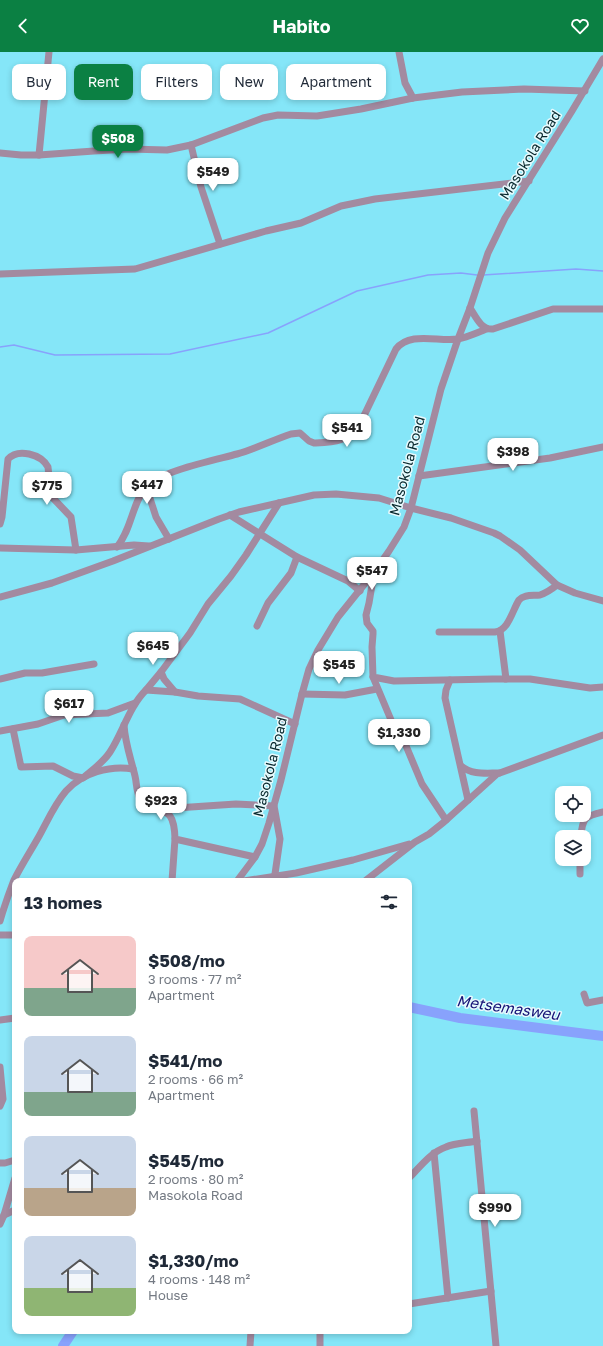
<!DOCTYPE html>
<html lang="en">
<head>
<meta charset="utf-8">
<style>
  body { margin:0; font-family:"Golos Text",sans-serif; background:#f6f6f7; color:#1f2937; height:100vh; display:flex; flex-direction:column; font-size:15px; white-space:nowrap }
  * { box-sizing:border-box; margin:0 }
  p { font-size:13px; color:#747a83 }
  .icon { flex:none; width:22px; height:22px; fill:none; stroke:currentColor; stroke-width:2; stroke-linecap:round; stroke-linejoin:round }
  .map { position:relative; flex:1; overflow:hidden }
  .sheet { position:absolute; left:12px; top:826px; width:400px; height:456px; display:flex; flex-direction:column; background:#fff; border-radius:8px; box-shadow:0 2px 6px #0003 }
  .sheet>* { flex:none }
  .top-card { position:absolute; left:12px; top:12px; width:400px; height:36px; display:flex; gap:8px }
  .fabs { position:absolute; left:555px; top:734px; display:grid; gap:8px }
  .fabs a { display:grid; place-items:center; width:36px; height:36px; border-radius:8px; background:#fff; box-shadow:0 2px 6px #0003; font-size:20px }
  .price { position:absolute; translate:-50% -34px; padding:0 9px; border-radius:8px; background:#fff; color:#222; font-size:13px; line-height:26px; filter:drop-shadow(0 1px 2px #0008) }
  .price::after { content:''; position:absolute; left:50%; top:24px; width:12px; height:9px; margin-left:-6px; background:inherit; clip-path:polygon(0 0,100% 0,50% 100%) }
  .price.current { background:#0b8043; color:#fff }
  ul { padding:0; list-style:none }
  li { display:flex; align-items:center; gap:12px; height:100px; padding:0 12px }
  li span { display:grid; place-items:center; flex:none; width:112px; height:80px; border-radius:8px; color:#555 }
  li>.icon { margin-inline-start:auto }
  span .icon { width:48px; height:48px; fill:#fffc; stroke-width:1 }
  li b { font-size:17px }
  h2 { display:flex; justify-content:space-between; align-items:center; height:48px; padding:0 12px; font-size:17px }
  .pill { padding:0 14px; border-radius:8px; background:#fff; box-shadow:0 2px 6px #0003; font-size:14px; line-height:36px }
  .pill.current { background:#0b8043; color:#fff }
  header { display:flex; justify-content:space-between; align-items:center; height:52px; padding:0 12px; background:#0b8043; color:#fff; font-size:18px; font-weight:700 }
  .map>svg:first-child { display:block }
</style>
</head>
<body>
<header><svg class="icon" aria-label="back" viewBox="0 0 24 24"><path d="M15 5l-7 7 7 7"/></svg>Habito<svg class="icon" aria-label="heart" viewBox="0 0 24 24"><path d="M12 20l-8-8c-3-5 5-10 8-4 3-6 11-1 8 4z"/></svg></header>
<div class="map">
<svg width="603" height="1294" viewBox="0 0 603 1294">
  <rect width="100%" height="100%" fill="#85e6f8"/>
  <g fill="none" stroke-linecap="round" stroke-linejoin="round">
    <g stroke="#88a2fc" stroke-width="1.5">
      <polyline points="483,223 576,217 603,219"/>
      <polyline points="0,295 14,293 55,303 170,302 268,281 357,239 428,223 461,221 477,223"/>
    </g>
    <g stroke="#88a2fc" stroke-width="10">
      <polyline points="409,955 460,966 603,984"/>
      <polyline points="63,1294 73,1279"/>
    </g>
    <g stroke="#a38aa0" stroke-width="7">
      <polyline points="399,0 405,31 413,46"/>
      <polyline points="191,93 201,135 220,192"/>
      <polyline points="0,101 21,103 39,103 94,99 128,97 167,98 191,93 263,66 278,63 317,64 361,57 413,46 462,40 524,37 585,39"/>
      <polyline points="39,103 49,0"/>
      <polyline points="0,222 135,217 266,179 301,171 341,154 375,147 529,129"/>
      <path d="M470,256C476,265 481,278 493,277L553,257H603"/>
      <polyline points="419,424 550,406 603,395"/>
      <polyline points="146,434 156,465 169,487"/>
      <polyline points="279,451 246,503 231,524 208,552 190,581 161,620 164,627 175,640 198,644 240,647 295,672"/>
      <polyline points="230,463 297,505 348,529 360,539"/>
      <path d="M0,472L2,465L8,407C18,396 41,402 48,415L51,444L71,465L76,498"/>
      <path d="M117,495C132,477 132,451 146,435C160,419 215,408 237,402C255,397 273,388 291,382L300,381L309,389L314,391C336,390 346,390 360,372L396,297C410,279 438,290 458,287C468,285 478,280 487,277"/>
      <polyline points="0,496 76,498 134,493 149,494"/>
      <polyline points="374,521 369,551 366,563 367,571 373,579 373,582 372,595 373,625 394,629 493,627 530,627 590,636 603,635"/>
      <polyline points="0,545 52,531 113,509 219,467 239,460 314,443 336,442 379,446 411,456 451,466 494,481 500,484 520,498 557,533 575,541 603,549"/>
      <polyline points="257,574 268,551 291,521 297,505"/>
      <polyline points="500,579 506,627"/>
      <path d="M439,580H495C509,578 512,559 519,548C524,542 533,544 540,543C546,541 552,537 557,533"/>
      <polyline points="161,620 146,638 175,640"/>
      <polyline points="373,625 394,675 404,689 422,732 446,768"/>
      <polyline points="0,627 25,621 42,621 94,612"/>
      <polyline points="450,628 446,638 445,646 468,748"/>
      <polyline points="302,642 345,643 377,637"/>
      <path d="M124,673C125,691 131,707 135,724C137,732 136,741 141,748C157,768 174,746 175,787L255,805"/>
      <path d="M13,677L21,715L53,714L73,724L83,726C92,718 103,711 110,700C123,680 129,655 146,638"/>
      <polyline points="0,679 38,672 64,663 108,661 135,651"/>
      <path d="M461,714C472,723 485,721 499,721"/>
      <polyline points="161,757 236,752 274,754 280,787 274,829"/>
      <path d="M581,785C582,766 585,764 603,760"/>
      <polyline points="580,822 580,807"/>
      <polyline points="172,829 175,787"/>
      <polyline points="237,829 255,805 262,792 269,771 281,728 302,642 309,617 318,598 338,565 375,519 389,499 404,475 411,456 441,337 458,287 470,256 488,201 505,166 572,59 603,7"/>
      <polyline points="244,829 296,821 353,808 409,792"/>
      <polyline points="365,829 415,790 429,782 444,770 497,722 603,683"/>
      <path d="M0,869C4,855 9,841 14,828C21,814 30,800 38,786C47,770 54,753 66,739C82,721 110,713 133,717"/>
      <polyline points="0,883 15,883"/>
      <polyline points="584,942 587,951 603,948"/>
      <polyline points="0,968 15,966"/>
      <polyline points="0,1015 3,1047 0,1054"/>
      <polyline points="474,1059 496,1294"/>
      <polyline points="434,1101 448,1246"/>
      <polyline points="0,1111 5,1111 15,1108"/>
      <path d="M409,1126C420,1115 431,1100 446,1095C455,1091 467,1091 477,1089"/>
      <polyline points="4,1163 15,1158"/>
      <polyline points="0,1172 4,1163 15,1126"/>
      <polyline points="409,1252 491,1239"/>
      <polyline points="320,1279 320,1294"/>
      <polyline points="250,1294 251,1279"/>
    </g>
  </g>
  <g text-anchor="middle" stroke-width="3" stroke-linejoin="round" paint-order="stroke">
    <g font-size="14" fill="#07282d" stroke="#e8fafd">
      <text transform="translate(530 103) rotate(-58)" y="5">Masokola Road</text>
      <text transform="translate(407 414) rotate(-75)" y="5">Masokola Road</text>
      <text transform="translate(270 715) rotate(-76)" y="5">Masokola Road</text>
    </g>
    <g font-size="15" font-style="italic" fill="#141276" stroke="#e8fafd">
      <text transform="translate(508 956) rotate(8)" y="5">Metsemasweu</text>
    </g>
  </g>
</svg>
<div class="fabs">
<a><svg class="icon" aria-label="locate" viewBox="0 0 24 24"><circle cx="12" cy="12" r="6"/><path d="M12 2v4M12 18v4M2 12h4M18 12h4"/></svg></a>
<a><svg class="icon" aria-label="layers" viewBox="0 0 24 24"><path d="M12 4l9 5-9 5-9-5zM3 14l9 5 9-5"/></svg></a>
</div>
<b class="price current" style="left:118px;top:107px">$508</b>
<b class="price" style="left:213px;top:140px">$549</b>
<b class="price" style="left:347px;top:396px">$541</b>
<b class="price" style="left:513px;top:420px">$398</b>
<b class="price" style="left:147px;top:453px">$447</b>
<b class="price" style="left:47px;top:454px">$775</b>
<b class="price" style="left:372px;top:539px">$547</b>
<b class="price" style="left:153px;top:614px">$645</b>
<b class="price" style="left:339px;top:633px">$545</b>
<b class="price" style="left:69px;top:672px">$617</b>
<b class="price" style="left:399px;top:701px">$1,330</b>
<b class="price" style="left:161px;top:769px">$923</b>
<b class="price" style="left:495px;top:1176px">$990</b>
<div class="top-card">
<a class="pill">Buy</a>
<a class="pill current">Rent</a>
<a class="pill">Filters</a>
<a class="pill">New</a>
<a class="pill">Apartment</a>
</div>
<section class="sheet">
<h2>13 homes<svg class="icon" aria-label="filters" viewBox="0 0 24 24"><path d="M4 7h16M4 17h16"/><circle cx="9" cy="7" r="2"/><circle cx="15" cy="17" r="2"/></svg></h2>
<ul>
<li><span style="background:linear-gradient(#f6c9c9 65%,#7fa58c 0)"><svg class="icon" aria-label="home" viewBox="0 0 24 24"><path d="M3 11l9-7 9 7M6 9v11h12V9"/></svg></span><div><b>$508/mo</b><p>3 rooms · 77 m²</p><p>Apartment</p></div></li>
<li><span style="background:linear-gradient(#c9d6e8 70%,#7fa58c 0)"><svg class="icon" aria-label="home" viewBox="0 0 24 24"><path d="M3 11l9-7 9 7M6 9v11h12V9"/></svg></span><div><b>$541/mo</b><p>2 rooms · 66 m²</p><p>Apartment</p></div></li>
<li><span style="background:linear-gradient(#c9d6e8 65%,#b9a48a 0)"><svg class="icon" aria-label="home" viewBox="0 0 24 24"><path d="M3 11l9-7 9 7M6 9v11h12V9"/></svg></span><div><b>$545/mo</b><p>2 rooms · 80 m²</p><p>Masokola Road</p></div></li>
<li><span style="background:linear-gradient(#c9d6e8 65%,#8fb573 0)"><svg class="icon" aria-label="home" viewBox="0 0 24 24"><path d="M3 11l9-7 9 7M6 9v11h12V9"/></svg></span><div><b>$1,330/mo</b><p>4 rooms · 148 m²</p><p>House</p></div></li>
</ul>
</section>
</div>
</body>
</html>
